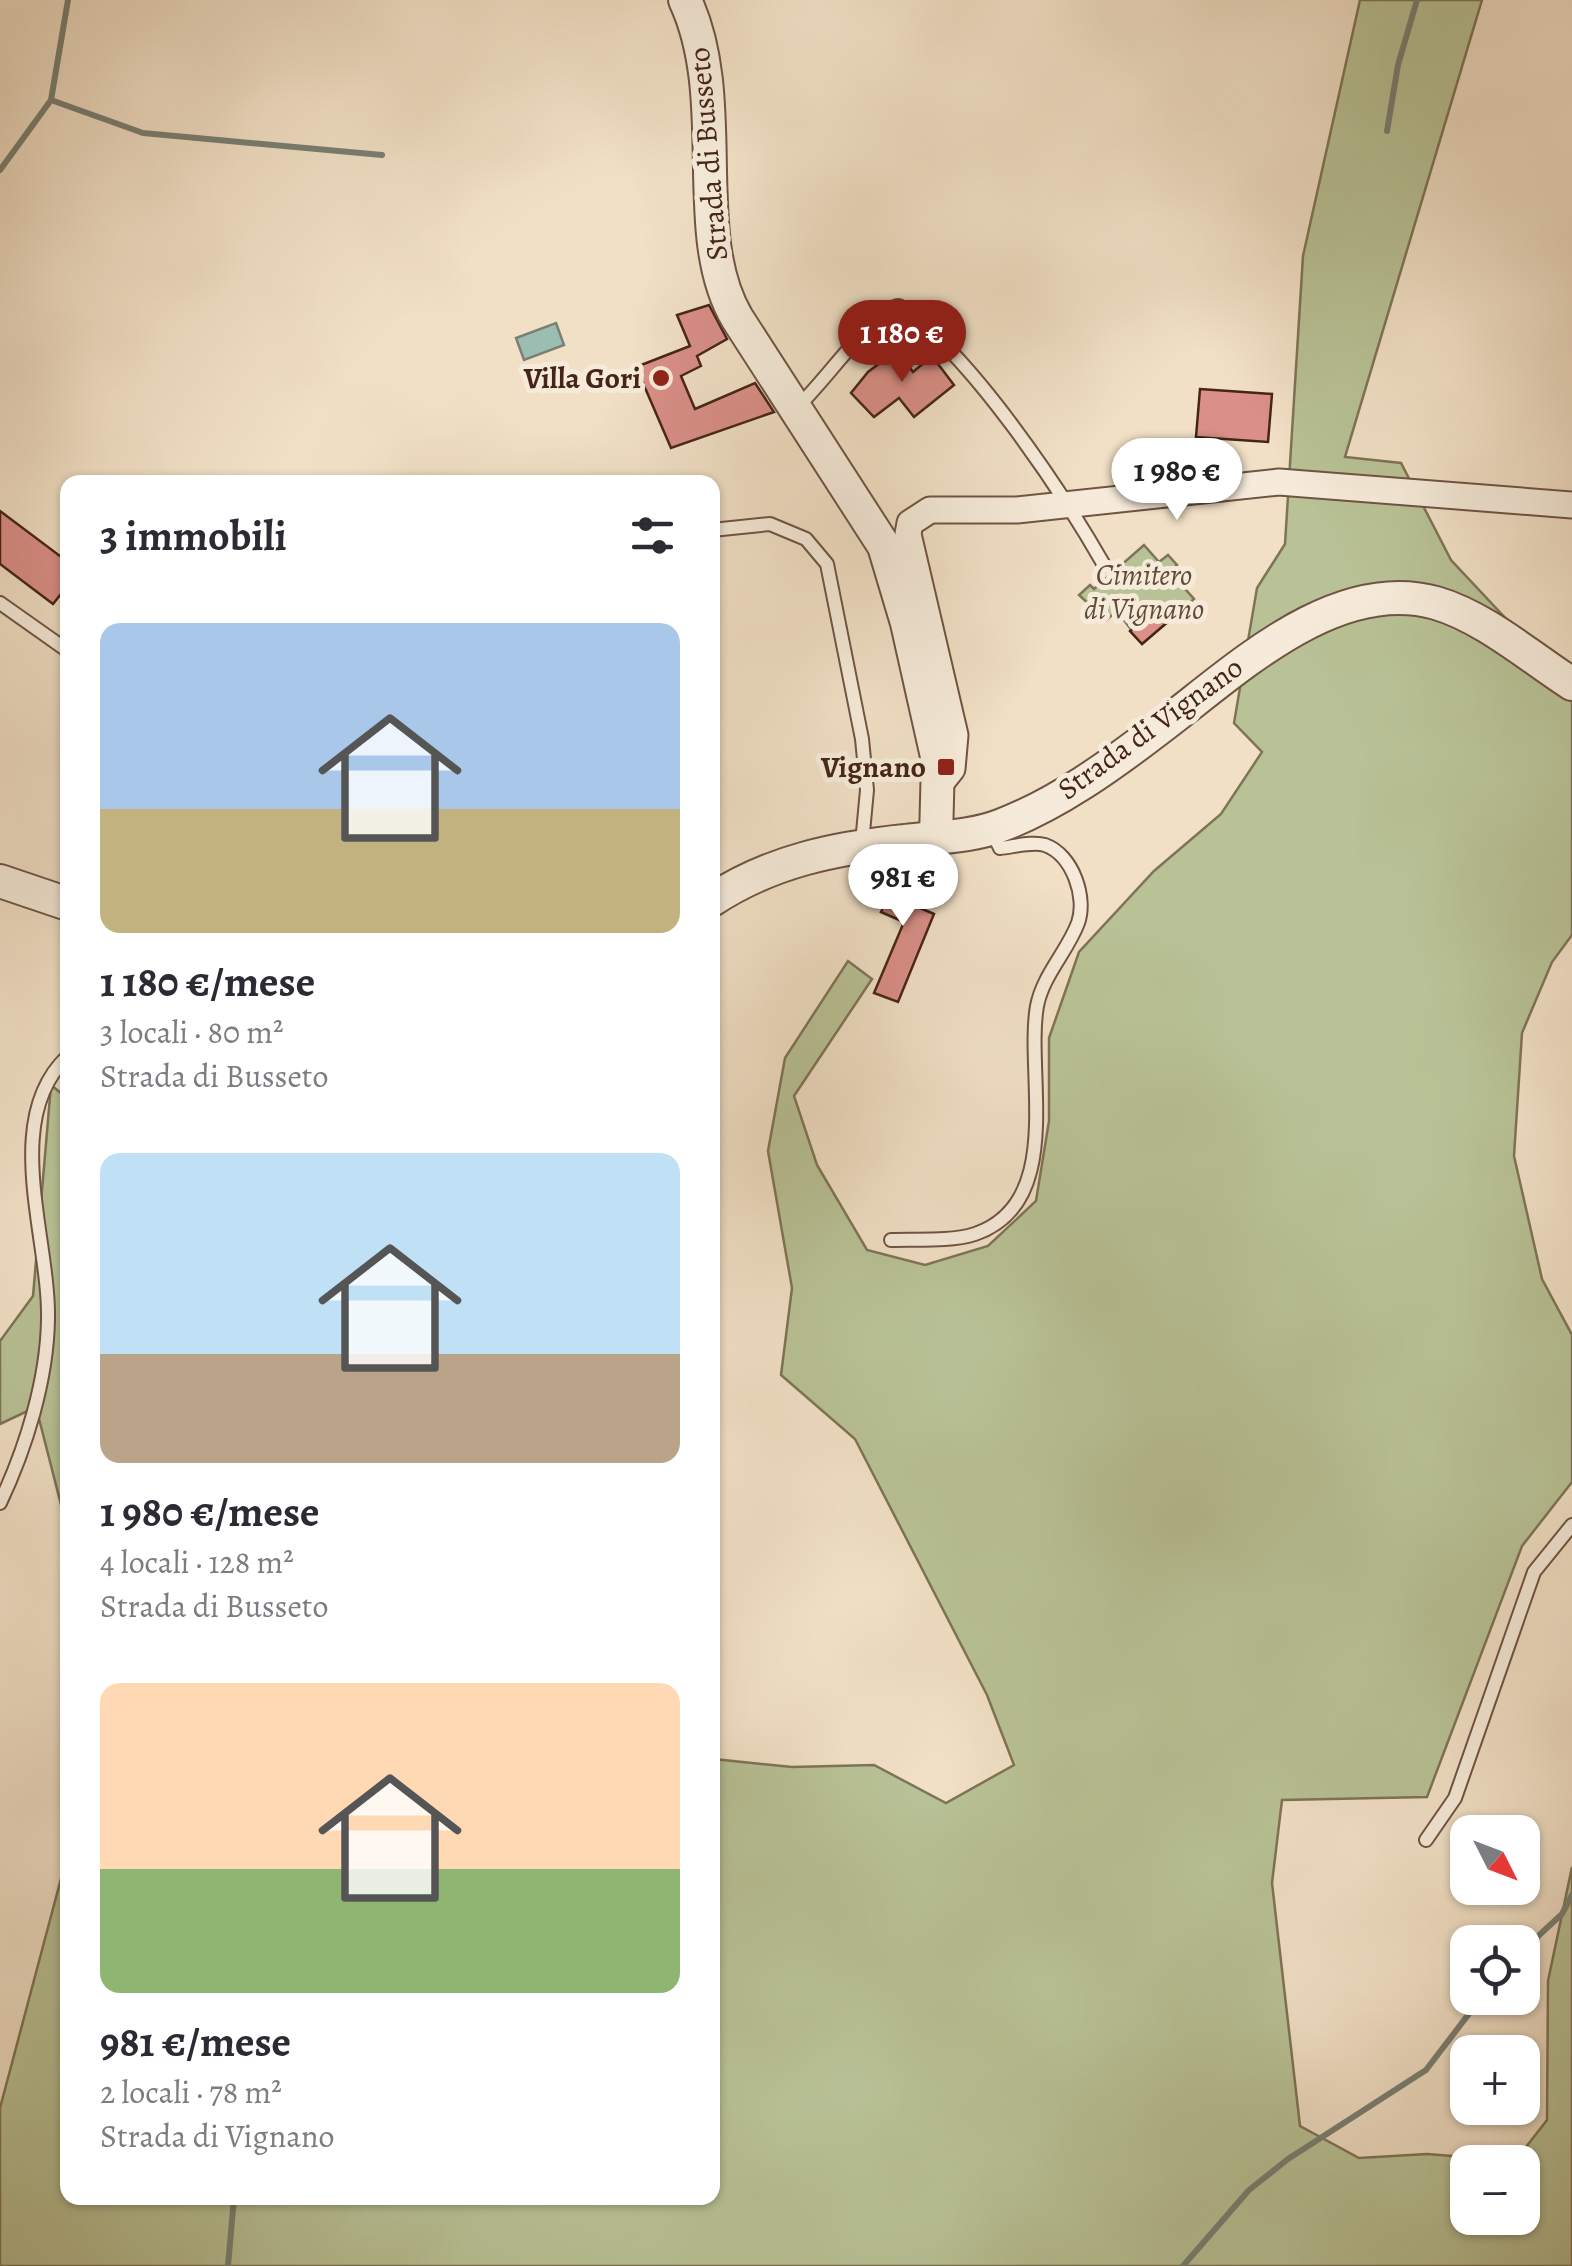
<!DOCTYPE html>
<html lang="it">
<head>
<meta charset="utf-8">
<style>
  body { margin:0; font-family:Alegreya,serif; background:#f7f7f7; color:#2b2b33; height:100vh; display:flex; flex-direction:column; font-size:38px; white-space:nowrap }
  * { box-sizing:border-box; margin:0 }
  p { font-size:32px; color:#7c7c81 }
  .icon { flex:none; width:55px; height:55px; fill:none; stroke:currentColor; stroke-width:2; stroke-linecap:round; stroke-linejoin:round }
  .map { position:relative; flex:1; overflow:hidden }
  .panel { position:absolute; left:60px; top:475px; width:660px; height:1730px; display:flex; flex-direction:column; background:#fff; border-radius:20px; box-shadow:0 2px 8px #0004 }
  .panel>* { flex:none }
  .needle { width:65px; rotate:132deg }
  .fabs { position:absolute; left:1450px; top:1815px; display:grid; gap:20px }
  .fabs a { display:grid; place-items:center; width:90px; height:90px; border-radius:20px; background:#fff; box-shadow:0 2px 8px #0004; font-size:50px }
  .price { position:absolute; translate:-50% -85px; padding:0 22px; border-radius:35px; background:#fff; color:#222; font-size:32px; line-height:65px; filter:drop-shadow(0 2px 5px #0008) }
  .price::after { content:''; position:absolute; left:50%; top:60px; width:30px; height:22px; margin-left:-15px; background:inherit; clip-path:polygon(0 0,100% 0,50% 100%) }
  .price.active { background:#8f2418; color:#fff }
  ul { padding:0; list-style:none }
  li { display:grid; align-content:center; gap:20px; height:530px; padding:0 40px }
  li span { display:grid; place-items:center; height:310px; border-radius:20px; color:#555 }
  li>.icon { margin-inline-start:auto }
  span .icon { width:180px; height:180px; fill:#fffc; stroke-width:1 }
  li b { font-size:42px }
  h2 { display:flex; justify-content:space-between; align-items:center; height:120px; padding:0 40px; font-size:42px }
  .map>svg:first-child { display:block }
</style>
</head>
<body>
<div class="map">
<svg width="1572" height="2266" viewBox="0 0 1572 2266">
  <rect width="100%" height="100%" fill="#f1e0c6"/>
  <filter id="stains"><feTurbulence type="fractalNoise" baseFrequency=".002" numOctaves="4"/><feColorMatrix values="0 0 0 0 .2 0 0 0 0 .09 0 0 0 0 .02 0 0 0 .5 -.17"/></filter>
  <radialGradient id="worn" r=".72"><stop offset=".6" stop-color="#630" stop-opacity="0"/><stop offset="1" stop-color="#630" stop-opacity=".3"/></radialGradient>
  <g fill="#b8c296" stroke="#7e7456" stroke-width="2.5" fill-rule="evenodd">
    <path d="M1360,0H1482L1345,457L1401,463L1451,560L1572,689V935L1552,962L1522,1033L1514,1156L1542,1279L1572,1335V1482L1522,1546L1427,1797L1282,1800L1272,1883L1300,2126L1359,2158L1427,2154L1515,2161L1547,2120L1548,1981L1572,1867V2266H0V2108L67,1856L68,2198H712L713,1759L792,1767L874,1765L946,1803L1014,1765L987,1695L855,1439L781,1375L792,1288L768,1151L785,1058L848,961L872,979L794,1096L817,1165L867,1250L925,1265L988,1246L1036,1201L1049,1121V1038L1079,952L1154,871L1221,814L1262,752L1234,723L1257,588L1285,544L1303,256ZM1468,2162H1522V2218H1468Z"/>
    <polygon points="1144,545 1159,562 1168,555 1177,565 1170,572 1194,599 1142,644 1117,611 1106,620 1079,595 1090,585 1094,589"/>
    <polygon points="51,1085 62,1094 68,1128 67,1528 36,1407 0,1424 0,1341 33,1296"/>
  </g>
  <polygon fill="#9bbdb2" stroke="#798074" stroke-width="2.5" points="556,323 564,345 524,360 516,338"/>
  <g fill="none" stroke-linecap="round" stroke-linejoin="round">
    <g stroke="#798074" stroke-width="6">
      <polyline points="51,100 143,133 382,155"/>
      <polyline points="1387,131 1398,65 1417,0"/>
      <polyline points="0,170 51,100 68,0"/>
      <polyline points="1522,1951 1562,1914 1572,1895"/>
      <polyline points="228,2266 234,2198"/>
      <polyline points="1183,2266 1249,2190 1288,2159 1426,2070 1481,1998"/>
    </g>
  </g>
  <g fill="#da8f88" stroke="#452517" stroke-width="2.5">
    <polygon points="709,305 727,339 697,356 701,366 681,376 695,409 755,383 774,412 671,448 636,367 690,346 677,315"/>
    <polygon points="897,350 913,372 932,356 954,385 914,417 899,398 874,417 851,393 868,372"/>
    <polygon points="1200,389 1272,394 1268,442 1196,437"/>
    <polygon points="0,511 68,562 68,585 53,604 0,564"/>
    <polygon points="1159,607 1170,620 1142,644 1130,631"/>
    <polygon points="904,861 925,870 911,904 934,914 898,1002 874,993 904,922 881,912 891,890 882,887 890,871 897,874"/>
  </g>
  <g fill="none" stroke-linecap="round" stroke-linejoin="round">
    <g stroke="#705443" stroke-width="16">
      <g id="service">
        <path d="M797,407C819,389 878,305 899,306C970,353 1061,490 1104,565"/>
        <polyline points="712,530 770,524 806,539 827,564 862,739 867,790 862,843"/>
        <polyline points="0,603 68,651"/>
        <path d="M891,1240C916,1239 950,1242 975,1234C1066,1203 1025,1074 1037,1006C1043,975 1067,952 1078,923C1087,898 1073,855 1045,845C1033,841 1012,847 1000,848L992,832"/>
        <path d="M0,1503C26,1448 47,1380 48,1320C50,1239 0,1119 68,1056"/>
        <polyline points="1426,1840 1455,1798 1534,1572 1572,1525"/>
      </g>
    </g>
    <g stroke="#705443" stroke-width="29">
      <polyline id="minor" points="940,784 952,769 955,735 908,534 910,523 930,510 1017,510 1279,482 1572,505"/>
    </g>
    <g stroke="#705443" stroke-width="36">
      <g id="tertiary">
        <path d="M685,0C732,100 687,233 737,318L884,546L907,623L938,761L936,838"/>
        <polyline points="0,881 68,904"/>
        <path d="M712,900C771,861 836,848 905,841C937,837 972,837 1002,825C1057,804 1110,766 1157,730C1231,675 1333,574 1436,603C1484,617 1530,657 1572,684"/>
      </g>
    </g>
    <use href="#service" stroke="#f6ebda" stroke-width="12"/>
    <use href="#minor" stroke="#f6ebda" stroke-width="25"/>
    <use href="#tertiary" stroke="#f6ebda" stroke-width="32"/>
  </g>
  <g fill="#8f2418" stroke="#f6ebda" stroke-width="4">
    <circle cx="661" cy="378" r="10"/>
    <rect x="936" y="757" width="20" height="20" rx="5"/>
  </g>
  <g text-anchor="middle" stroke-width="10" stroke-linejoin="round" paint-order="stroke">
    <g font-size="30" fill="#452517" stroke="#f6ebda">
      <text transform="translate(708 154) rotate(-95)" y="10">Strada di Busseto</text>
      <text transform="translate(1150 728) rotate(-36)" y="10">Strada di Vignano</text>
    </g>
    <g font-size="30" font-weight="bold" fill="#452517" stroke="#f6ebda" text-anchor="end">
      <text x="641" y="388">Villa Gori</text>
      <text x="926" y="777">Vignano</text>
    </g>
    <g font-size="30" font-style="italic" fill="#624c37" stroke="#f6ebda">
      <text x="1144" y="585">Cimitero<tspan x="1144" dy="34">di Vignano</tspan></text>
    </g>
  </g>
  <rect width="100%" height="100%" filter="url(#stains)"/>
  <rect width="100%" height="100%" fill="url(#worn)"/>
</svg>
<div class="fabs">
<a><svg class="needle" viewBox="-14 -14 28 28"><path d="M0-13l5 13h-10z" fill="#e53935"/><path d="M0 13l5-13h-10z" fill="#7c7c81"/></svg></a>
<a><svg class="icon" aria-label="locate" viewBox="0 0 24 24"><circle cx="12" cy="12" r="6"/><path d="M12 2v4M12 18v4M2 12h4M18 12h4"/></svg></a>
<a>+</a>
<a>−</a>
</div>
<b class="price active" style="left:902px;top:385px">1 180 €</b>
<b class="price" style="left:1177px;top:523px">1 980 €</b>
<b class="price" style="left:903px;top:929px">981 €</b>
<section class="panel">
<h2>3 immobili<svg class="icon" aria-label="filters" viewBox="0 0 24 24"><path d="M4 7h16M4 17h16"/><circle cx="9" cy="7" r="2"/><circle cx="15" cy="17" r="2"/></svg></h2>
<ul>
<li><span style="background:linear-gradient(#a9c7e8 60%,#c2b280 0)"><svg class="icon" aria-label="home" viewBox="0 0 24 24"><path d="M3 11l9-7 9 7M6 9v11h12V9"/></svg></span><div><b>1 180 €/mese</b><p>3 locali · 80 m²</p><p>Strada di Busseto</p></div></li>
<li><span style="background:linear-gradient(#bfe0f5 65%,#b9a48a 0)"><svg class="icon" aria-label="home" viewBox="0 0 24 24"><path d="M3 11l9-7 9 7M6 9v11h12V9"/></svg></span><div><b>1 980 €/mese</b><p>4 locali · 128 m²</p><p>Strada di Busseto</p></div></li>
<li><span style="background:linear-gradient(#ffd9b3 60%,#8fb573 0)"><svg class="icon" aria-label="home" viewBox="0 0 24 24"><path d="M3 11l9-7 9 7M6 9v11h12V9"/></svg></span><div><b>981 €/mese</b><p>2 locali · 78 m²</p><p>Strada di Vignano</p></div></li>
</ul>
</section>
</div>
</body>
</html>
